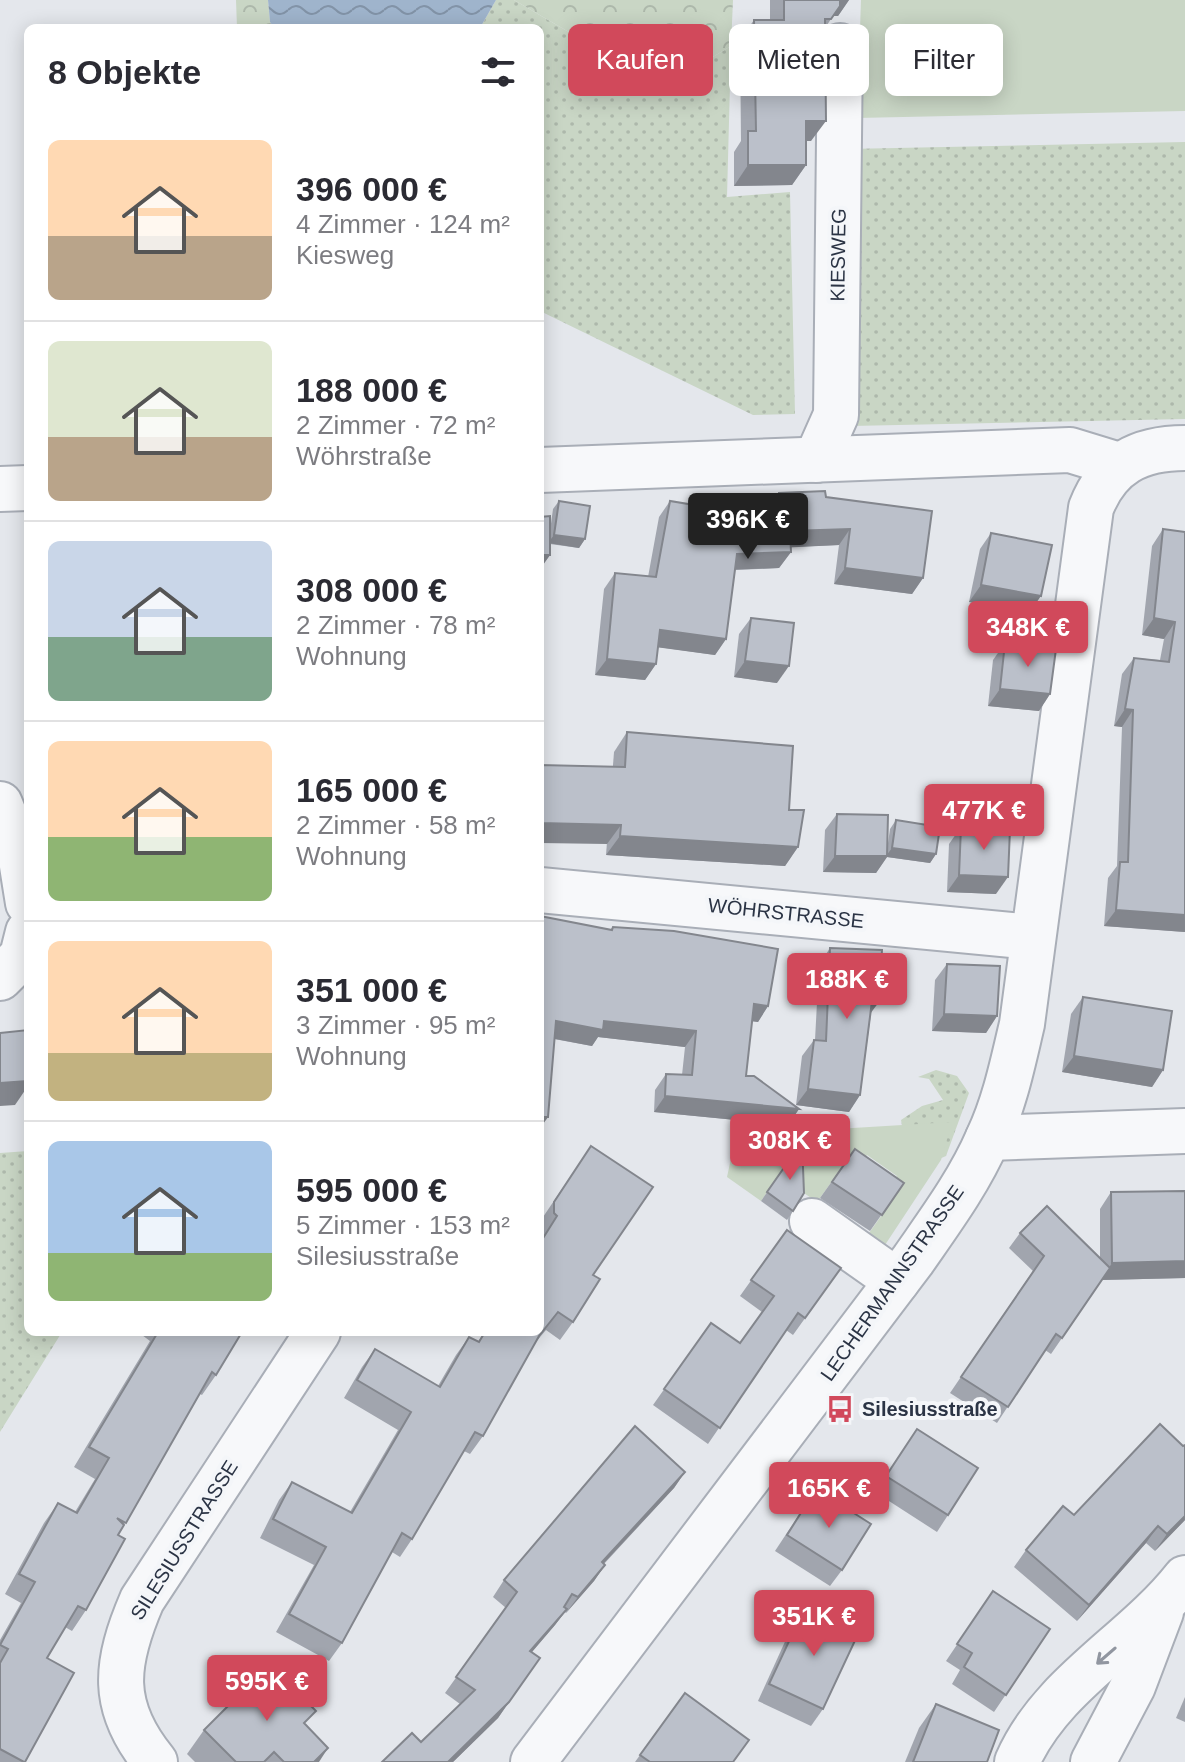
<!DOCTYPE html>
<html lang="de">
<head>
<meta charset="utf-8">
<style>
  body { margin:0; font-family:Arial,sans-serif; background:#f7f7f7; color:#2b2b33; height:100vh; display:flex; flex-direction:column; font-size:30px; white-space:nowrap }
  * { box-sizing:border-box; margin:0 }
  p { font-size:26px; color:#7c7c81 }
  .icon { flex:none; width:44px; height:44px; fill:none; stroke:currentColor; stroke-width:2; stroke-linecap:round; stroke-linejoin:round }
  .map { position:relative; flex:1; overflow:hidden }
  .sheet { position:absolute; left:24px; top:24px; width:520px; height:1312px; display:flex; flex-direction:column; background:#fff; border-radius:12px; box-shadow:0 4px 20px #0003 }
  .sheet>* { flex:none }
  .guide { position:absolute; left:568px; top:24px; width:496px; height:72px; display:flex; gap:16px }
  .price { position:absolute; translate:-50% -68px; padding:0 18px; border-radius:8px; background:#d1495b; color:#fff; font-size:26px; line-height:52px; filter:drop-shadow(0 2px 4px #0008) }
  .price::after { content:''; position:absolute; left:50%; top:48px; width:24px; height:18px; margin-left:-12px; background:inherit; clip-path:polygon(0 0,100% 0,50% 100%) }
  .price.active { background:#222; color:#fff }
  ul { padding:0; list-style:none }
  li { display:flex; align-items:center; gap:24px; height:200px; padding:0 24px }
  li+li { border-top:2px solid #e1e1e2 }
  li span { display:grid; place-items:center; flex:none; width:224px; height:160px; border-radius:12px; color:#555 }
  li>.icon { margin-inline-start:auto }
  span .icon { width:96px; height:96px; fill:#fffc; stroke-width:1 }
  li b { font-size:34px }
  h2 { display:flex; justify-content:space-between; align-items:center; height:96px; padding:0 24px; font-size:34px }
  .pill { padding:0 28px; border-radius:12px; background:#fff; box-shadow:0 4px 20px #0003; font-size:28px; line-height:72px }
  .pill.active { background:#d1495b; color:#fff }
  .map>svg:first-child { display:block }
</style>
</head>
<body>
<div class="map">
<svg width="1185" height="1762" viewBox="0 0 1185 1762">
  <defs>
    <pattern id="grass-dots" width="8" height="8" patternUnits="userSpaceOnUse" patternTransform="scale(2)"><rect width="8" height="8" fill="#c9d6c5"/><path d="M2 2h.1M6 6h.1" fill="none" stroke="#adb8ab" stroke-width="1.8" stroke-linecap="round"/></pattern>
    <pattern id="forest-crowns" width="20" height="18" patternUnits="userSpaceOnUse" patternTransform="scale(2)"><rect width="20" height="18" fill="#c9d6c5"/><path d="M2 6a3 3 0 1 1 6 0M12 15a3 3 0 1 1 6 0" fill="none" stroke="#adb8ab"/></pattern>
    <pattern id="water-waves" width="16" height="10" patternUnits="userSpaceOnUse" patternTransform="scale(2)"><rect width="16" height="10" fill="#9fb4cc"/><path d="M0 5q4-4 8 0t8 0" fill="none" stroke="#8293a7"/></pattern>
  </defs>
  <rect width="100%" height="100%" fill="#e4e7ec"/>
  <g fill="url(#grass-dots)">
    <polygon points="496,0 514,0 663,87 731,46 727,197 790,192 795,414 753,415 540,311 540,28 480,28"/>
    <polygon points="1185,142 1185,419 851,426 847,149"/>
    <polygon points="936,1070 957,1076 969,1093 946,1156 930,1163 904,1136 901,1120 922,1106 943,1100 929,1079 918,1077"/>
    <polygon points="28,1151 28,1332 62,1332 0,1432 0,1153"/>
  </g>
  <g fill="url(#forest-crowns)">
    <polygon points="236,0 268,0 270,22 274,28 237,28"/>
    <polygon points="514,0 733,0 731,46 663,87"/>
  </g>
  <g fill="#c9d6c5">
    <polygon points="861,0 1185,0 1185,111 857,118"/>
    <polygon points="952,1122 941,1160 885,1245 869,1233 892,1201 884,1194 897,1176 867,1155 854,1173 843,1166 817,1202 779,1176 761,1201 727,1177 736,1135"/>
  </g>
  <polygon fill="url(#water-waves)" points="268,0 496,0 480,28 274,28 270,22"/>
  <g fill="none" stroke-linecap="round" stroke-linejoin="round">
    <g stroke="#a9aeb7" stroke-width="48">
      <g id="minor">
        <polyline points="816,460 836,415 840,46"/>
        <polyline points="540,470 1070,450 1119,465"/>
        <polyline points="0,489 28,488"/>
        <polyline points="0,804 20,853 28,903"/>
        <polyline points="540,890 1033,937"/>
        <polyline points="0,978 22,956 28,932"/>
        <polyline points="988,1138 1185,1131"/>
        <polyline points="812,1221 897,1281"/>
        <path d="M155,1762C109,1706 115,1663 142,1600L318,1332"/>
        <path d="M533,1762L913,1260C940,1221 969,1182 988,1138C1005,1102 1013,1062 1022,1024L1091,508C1108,464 1139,448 1185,448"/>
        <path d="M1017,1762C1051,1684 1134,1643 1185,1578"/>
        <polyline points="1093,1762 1133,1686 1161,1612"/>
      </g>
    </g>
    <use href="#minor" stroke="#f7f8fa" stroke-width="44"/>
  </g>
  <g fill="#a1a5ae">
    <polygon points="770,0 849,0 838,16 833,16 825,28 811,141 806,141 806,165 792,185 734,186 734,152 741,141 740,40 754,20 770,20"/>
    <polygon points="779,493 826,497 923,578 912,594 834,584 839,545 791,547 791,552 779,568 735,570 726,639 715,655 658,647 656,664 645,680 595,675 604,589 615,573 648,577 659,517 670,501 734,512 741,501 774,500"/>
    <polygon points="559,501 585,539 579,548 550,544 550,555 540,569 540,517 550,531 553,509"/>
    <polygon points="1163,529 1185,532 1185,932 1104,926 1108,878 1117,866 1122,727 1114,726 1122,674 1134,658 1160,660 1164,639 1142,635 1152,546"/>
    <polygon points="991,533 1029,613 969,602 980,549"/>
    <polygon points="751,618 777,683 734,677 739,634"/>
    <polygon points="1005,643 1050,694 1039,711 988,706 993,660"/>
    <polygon points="627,732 789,810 798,847 785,866 606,855 614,752"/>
    <polygon points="837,814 888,843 890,829 896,820 936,854 930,863 887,857 876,873 823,872 825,830"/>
    <polygon points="961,827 996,894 947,892 949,844"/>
    <polygon points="540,916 610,930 613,927 768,1006 758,1022 752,1021 746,1076 799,1109 788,1125 654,1112 655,1090 666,1074 682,1075 685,1047 598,1037 592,1046 554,1039 548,1117 540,1128"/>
    <polygon points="830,948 871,1014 860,1095 849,1112 796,1105 802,1056 814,1040 815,1040 819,965"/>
    <polygon points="947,964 997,1016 986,1033 932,1031 935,980"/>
    <polygon points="1083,997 1163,1070 1152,1087 1062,1072 1071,1014"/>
    <polygon points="802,1142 793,1211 787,1220 761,1201"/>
    <polygon points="591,1146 593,1275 573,1322 560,1340 546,1330 535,1343 483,1436 470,1454 464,1451 412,1539 400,1557 392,1552 342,1643 329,1661 276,1632 314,1565 260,1538 279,1500 292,1482 350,1512 398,1430 344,1398 362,1367 375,1349 438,1386 456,1355 469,1337 478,1342 484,1332 540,1332 540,1241 544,1234 541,1231 541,1220"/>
    <polygon points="855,1149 904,1183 870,1231 820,1198"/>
    <polygon points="1185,1191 1185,1278 1102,1280 1051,1354 1045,1350 997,1423 950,1393 1033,1271 1009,1248 1020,1233 1100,1259 1100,1209 1111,1192"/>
    <polygon points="787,1230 841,1268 793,1335 786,1330 708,1444 653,1405 711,1323 740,1343 762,1312 740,1296"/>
    <polygon points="138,1332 242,1332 216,1375 202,1395 200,1394 118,1535 86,1610 72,1631 65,1627 47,1658 25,1762 0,1762 0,1640 21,1603 5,1594 44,1523 58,1503 75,1512 95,1479 74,1467 150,1341"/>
    <polygon points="917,1429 948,1515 937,1532 875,1492"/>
    <polygon points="685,1472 674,1488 604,1564 605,1565 594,1581 566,1613 565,1612 555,1625 532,1652 540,1658 498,1718 453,1762 382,1762 421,1742 460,1704 445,1693 506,1608 493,1597 504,1580"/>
    <polygon points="816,1489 842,1570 830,1586 775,1551"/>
    <polygon points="1074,1515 1185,1520 1155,1551 1146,1543 1077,1621 1014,1567 1026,1550"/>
    <polygon points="993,1591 1050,1629 994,1712 952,1684 960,1670 946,1661"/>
    <polygon points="805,1607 823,1709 811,1726 758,1701 793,1624"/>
    <polygon points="685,1693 734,1762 635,1762"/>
    <polygon points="1185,1697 1185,1722 1176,1718"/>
    <polygon points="936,1704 987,1762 905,1762 919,1728"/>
    <polygon points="306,1725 319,1762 195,1762 187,1754 204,1730"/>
  </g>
  <g fill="#83868d">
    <polygon points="836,0 849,0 838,16 825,16"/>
    <polygon points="806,121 826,121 811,141 791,141"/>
    <polygon points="748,165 806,165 792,185 734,186"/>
    <polygon points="850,529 839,545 778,548 790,531"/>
    <polygon points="554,535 585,539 579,548 548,543"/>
    <polygon points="791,552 779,568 725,570 737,554"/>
    <polygon points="540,555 550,555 540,569"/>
    <polygon points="845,568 923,578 912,594 834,584"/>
    <polygon points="981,585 1041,596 1029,613 969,602"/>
    <polygon points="1154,618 1175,622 1164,639 1142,635"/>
    <polygon points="660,630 726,639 715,655 648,646"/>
    <polygon points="607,659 656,664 645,680 595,675"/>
    <polygon points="745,661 789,666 777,683 734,677"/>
    <polygon points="1000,689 1050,694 1039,711 988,706"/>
    <polygon points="1125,709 1133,710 1122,727 1114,726"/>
    <polygon points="540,823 621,825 607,844 540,843"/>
    <polygon points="620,836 798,847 785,866 606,855"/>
    <polygon points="892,848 936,854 930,863 887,857 876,873 823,872 835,856 886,856"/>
    <polygon points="959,875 1008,877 996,894 947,892"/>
    <polygon points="1116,910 1185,915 1185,932 1104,926"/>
    <polygon points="872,1001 879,1002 867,1018"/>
    <polygon points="754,1004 768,1006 758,1022 743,1020"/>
    <polygon points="944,1014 997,1016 986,1033 932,1031"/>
    <polygon points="556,1021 604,1021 696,1031 685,1047 598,1037 592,1046 545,1037"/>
    <polygon points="1074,1056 1163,1070 1152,1087 1062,1072"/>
    <polygon points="28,1081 28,1086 15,1105 0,1106 0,1083"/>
    <polygon points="808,1089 860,1095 849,1112 796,1105"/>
    <polygon points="665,1096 799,1109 788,1125 654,1112"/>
    <polygon points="540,1117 548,1117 540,1128"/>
    <polygon points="1185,1261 1185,1278 1101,1280 1112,1263"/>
    <polygon points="685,1472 674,1488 590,1578 602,1562"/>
    <polygon points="1185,1516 1185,1520 1155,1551 1167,1534"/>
    <polygon points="1158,1526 1146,1543 1077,1621 1089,1605"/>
    <polygon points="605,1565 594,1581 566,1613 578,1597"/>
    <polygon points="567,1609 555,1625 519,1667 530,1651"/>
    <polygon points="509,1702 498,1718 453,1762 448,1762"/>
    <polygon points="328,1748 319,1762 314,1762"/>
  </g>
  <g fill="#bbc0ca" stroke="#83868d" stroke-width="2">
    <polygon points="784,0 840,0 840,6 831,19 825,19 826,121 806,121 806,165 748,165 748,131 756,131 754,20 784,20"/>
    <polygon points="825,491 826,497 932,511 923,578 845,568 850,529 790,531 791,552 737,554 726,639 660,630 656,664 607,659 615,573 656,577 670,501 742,513 741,501 779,499 779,493"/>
    <polygon points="559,501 590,506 585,539 554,535"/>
    <polygon points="550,516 550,555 540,555 540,517"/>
    <polygon points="1163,529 1185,532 1185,915 1116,910 1120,862 1128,862 1133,710 1125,709 1134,658 1169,662 1175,622 1154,618"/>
    <polygon points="991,533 1052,545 1041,596 981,585"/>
    <polygon points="751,618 794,623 789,666 745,661"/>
    <polygon points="540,623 543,623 541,673 540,673"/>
    <polygon points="1005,643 1056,649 1050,694 1000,689"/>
    <polygon points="627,732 793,746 789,810 804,810 798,847 620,836 621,825 540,823 540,765 625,767"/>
    <polygon points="837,814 888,815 887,856 835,856"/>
    <polygon points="896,820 940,827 936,854 892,848"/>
    <polygon points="961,827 1010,829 1008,877 959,875"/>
    <polygon points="540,916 612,930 613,927 674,931 778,949 768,1006 754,1004 746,1076 754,1076 799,1109 665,1096 666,1074 692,1075 696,1031 604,1021 603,1030 556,1021 548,1117 540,1117"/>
    <polygon points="830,948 882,950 879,1002 872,1001 860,1095 808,1089 814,1040 826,1041"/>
    <polygon points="947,964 1000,966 997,1016 944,1014"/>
    <polygon points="1083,997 1172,1011 1163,1070 1074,1056"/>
    <polygon points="28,1030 28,1081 0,1083 0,1033"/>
    <polygon points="802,1142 804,1193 793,1211 767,1192"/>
    <polygon points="591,1146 653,1187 593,1275 600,1279 573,1322 558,1312 539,1336 483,1436 475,1432 412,1539 402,1533 342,1643 289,1614 326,1547 273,1519 292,1482 352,1513 411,1412 357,1380 375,1349 440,1387 469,1337 479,1342 485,1332 540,1332 540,1243 557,1216 554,1213 554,1202"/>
    <polygon points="855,1149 904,1183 882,1215 832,1182"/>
    <polygon points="1185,1191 1185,1261 1112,1263 1111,1192"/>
    <polygon points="1047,1206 1110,1268 1062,1338 1056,1334 1008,1407 961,1377 1044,1256 1020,1233"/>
    <polygon points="787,1230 841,1268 805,1318 798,1313 720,1428 664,1389 711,1323 740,1343 774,1296 751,1280"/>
    <polygon points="158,1332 242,1332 216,1375 212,1372 126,1523 117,1518 124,1525 118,1535 125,1539 86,1610 78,1606 47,1658 74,1673 25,1762 24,1762 0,1749 0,1663 8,1649 0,1645 35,1582 19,1574 58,1503 77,1513 109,1458 89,1447"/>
    <polygon points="1160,1424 1183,1446 1185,1445 1185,1516 1167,1534 1158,1526 1089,1605 1026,1550 1063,1506 1074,1515"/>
    <polygon points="635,1426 685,1472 602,1562 605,1565 578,1597 572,1594 564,1607 567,1609 530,1651 540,1658 509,1702 448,1762 382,1762 412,1733 421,1742 475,1690 456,1677 517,1592 504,1580"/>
    <polygon points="917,1429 978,1468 948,1515 886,1476"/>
    <polygon points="816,1489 871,1524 842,1570 787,1535"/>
    <polygon points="993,1591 1050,1629 1006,1695 964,1667 972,1653 957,1644"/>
    <polygon points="805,1607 859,1632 823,1709 769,1684"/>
    <polygon points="270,1664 316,1711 304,1723 328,1748 314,1762 284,1762 274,1752 264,1762 236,1762 204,1730"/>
    <polygon points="685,1693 749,1740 733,1762 650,1762 640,1755"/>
    <polygon points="936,1704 999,1730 987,1762 913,1762"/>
  </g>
  <defs><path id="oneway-shaft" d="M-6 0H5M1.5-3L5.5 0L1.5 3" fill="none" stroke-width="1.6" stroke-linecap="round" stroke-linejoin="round" transform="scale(2)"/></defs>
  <use stroke="#9196a0" href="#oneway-shaft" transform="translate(1106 1656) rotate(139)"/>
  <defs>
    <g id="bus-bare" transform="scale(2.16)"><path d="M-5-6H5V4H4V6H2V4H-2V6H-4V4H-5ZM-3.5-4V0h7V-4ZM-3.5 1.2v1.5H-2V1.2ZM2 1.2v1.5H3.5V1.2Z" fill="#d1495b" stroke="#f4f6f9" stroke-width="2.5" paint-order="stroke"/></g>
  </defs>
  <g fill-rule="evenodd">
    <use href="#bus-bare" x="840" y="1409"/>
  </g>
  <g text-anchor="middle" stroke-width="8" stroke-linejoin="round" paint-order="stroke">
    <g font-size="20" fill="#2b3445" stroke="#f4f6f9">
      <text transform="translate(838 255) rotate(-89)" y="7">KIESWEG</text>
      <text transform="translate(786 913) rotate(6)" y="7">WÖHRSTRASSE</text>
      <text transform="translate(892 1283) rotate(-55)" y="7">LECHERMANNSTRASSE</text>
      <text transform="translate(184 1540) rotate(-58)" y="7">SILESIUSSTRASSE</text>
    </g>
    <g font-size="20" font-weight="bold" fill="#2b3445" stroke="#f4f6f9" text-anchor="start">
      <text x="862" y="1416">Silesiusstraße</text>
    </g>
  </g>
</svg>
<b class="price active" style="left:748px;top:561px">396K €</b>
<b class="price" style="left:1028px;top:669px">348K €</b>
<b class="price" style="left:984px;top:852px">477K €</b>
<b class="price" style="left:847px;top:1021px">188K €</b>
<b class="price" style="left:790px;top:1182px">308K €</b>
<b class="price" style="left:829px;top:1530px">165K €</b>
<b class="price" style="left:814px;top:1658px">351K €</b>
<b class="price" style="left:267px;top:1723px">595K €</b>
<div class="guide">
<a class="pill active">Kaufen</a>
<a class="pill">Mieten</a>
<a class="pill">Filter</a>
</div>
<section class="sheet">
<h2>8 Objekte<svg class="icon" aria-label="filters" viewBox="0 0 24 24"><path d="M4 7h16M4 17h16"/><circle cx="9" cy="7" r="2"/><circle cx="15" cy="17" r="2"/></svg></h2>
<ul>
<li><span style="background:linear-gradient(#ffd9b3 60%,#b9a48a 0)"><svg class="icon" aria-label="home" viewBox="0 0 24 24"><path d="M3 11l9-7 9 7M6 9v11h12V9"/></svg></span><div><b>396 000 €</b><p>4 Zimmer · 124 m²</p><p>Kiesweg</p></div></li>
<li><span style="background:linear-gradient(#dfe7d0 60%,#b9a48a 0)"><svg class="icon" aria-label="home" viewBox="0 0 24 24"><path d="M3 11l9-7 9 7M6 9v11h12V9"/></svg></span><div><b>188 000 €</b><p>2 Zimmer · 72 m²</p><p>Wöhrstraße</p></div></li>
<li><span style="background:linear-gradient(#c9d6e8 60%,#7fa58c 0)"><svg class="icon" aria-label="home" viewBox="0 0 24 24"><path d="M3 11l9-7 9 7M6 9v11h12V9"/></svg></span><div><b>308 000 €</b><p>2 Zimmer · 78 m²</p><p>Wohnung</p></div></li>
<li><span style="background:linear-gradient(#ffd9b3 60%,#8fb573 0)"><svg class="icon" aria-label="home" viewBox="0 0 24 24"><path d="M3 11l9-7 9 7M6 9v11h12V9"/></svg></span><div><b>165 000 €</b><p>2 Zimmer · 58 m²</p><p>Wohnung</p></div></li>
<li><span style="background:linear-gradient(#ffd9b3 70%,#c2b280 0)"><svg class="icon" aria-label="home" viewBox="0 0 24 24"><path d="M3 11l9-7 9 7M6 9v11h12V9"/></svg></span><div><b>351 000 €</b><p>3 Zimmer · 95 m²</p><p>Wohnung</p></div></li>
<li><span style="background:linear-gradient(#a9c7e8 70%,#8fb573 0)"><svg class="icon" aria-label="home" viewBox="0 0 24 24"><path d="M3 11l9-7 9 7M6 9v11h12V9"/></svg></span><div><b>595 000 €</b><p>5 Zimmer · 153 m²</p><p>Silesiusstraße</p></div></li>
</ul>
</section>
</div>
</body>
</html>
